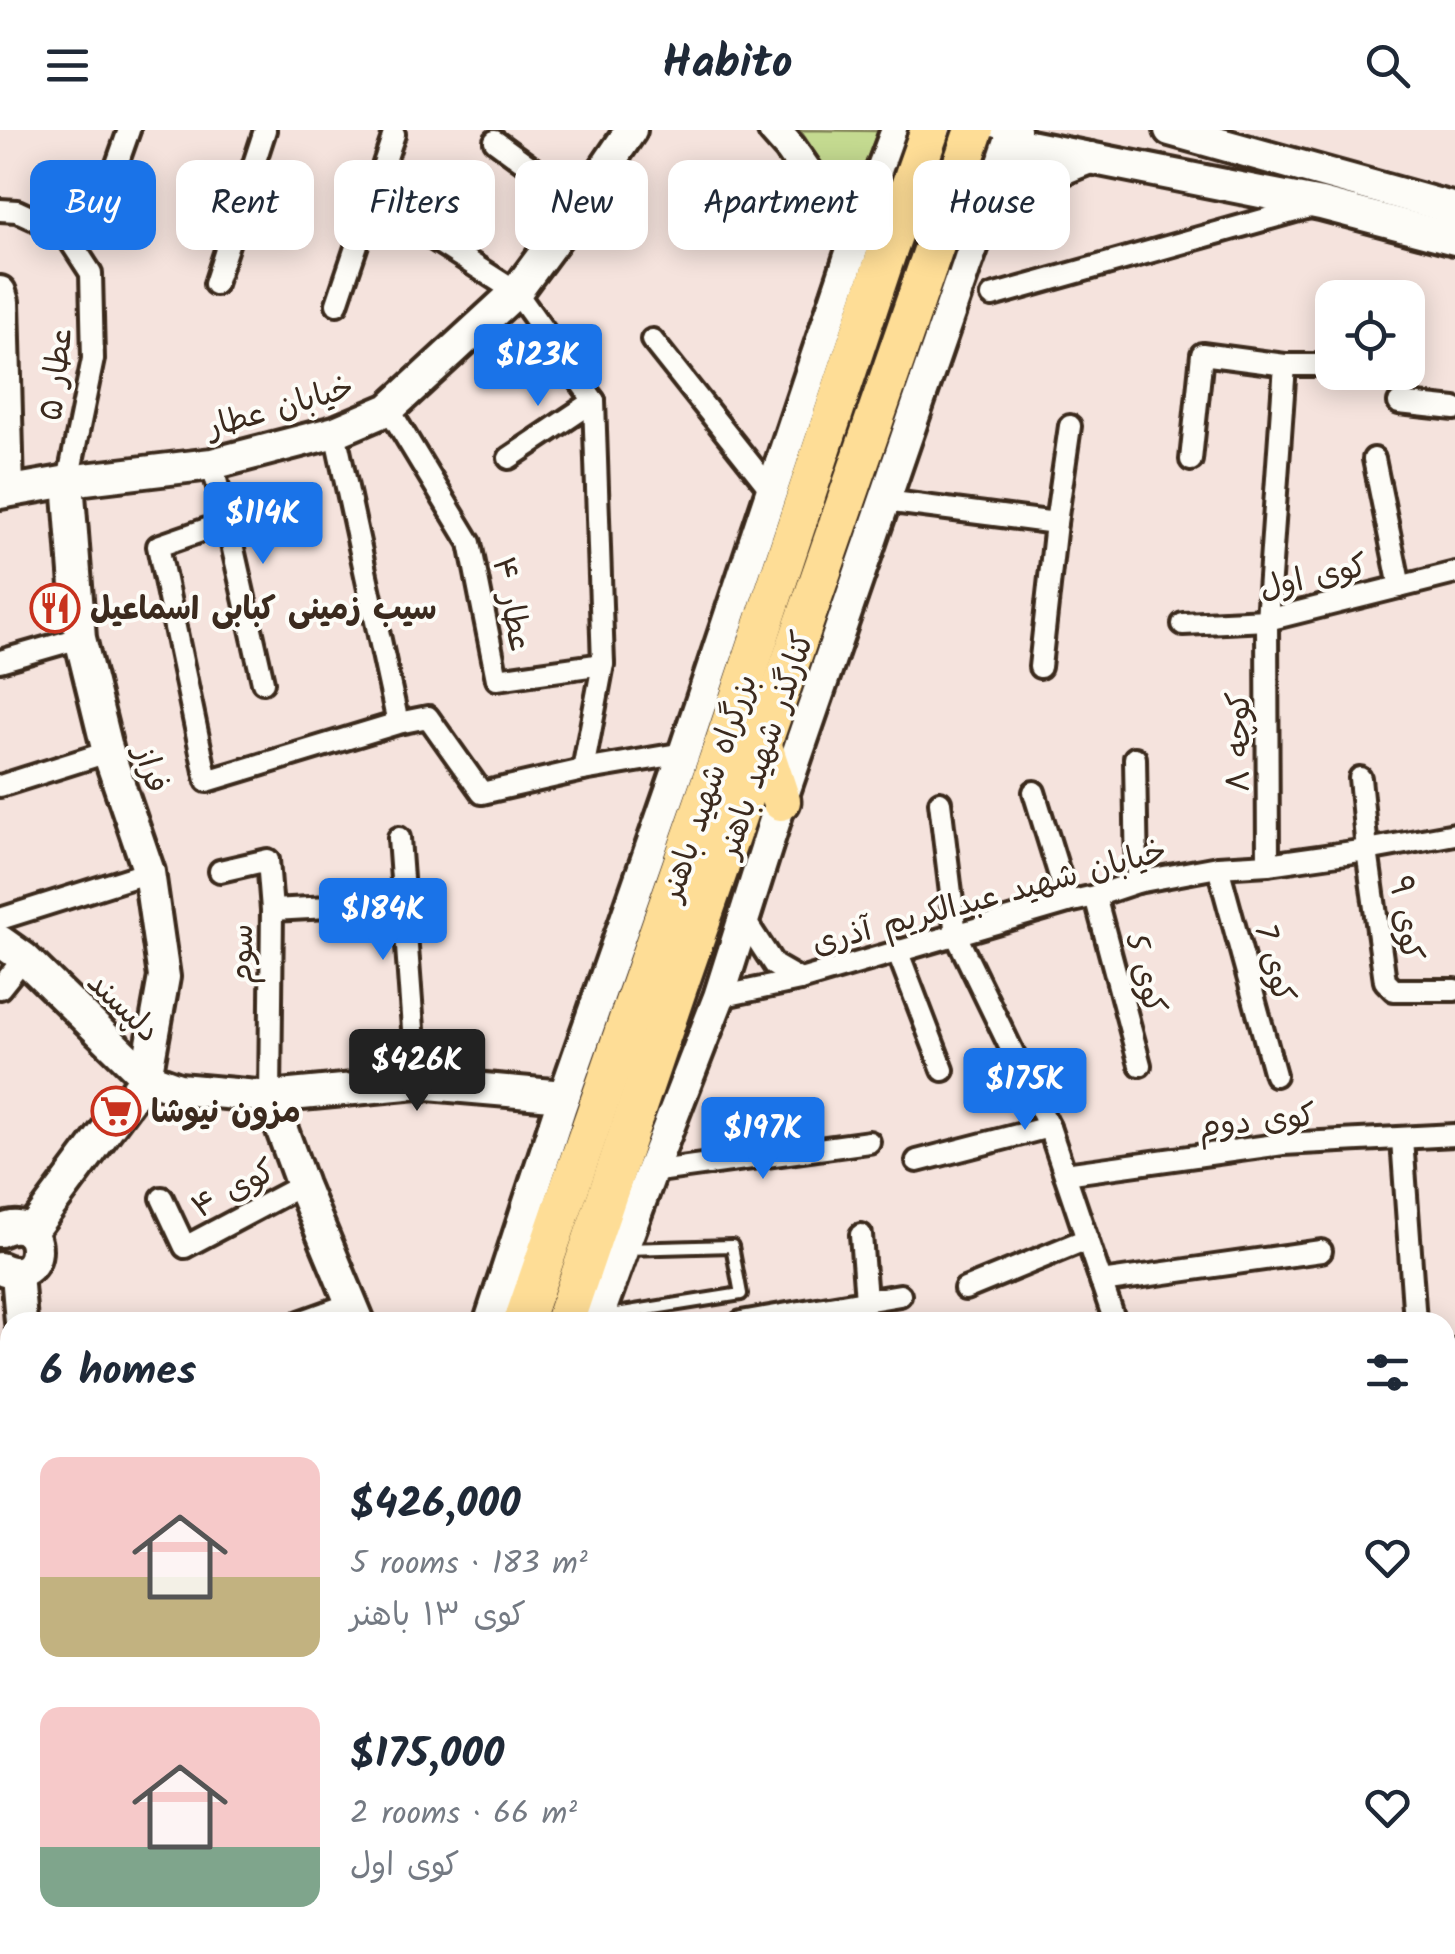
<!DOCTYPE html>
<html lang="en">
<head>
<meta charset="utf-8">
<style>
  body { margin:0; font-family:Kalam,"Playpen Sans Arabic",sans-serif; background:#f2f2f3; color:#1f2937; height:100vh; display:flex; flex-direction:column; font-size:38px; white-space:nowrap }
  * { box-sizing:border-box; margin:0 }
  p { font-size:32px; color:#747a83 }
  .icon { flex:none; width:55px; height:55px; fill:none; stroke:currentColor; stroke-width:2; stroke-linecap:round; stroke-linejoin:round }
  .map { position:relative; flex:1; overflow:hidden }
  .panel { position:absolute; left:0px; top:1182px; width:1455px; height:642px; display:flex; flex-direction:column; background:#fff; border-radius:30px 30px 0 0; box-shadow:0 5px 25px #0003 }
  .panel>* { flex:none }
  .top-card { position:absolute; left:30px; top:30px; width:1395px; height:90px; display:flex; gap:20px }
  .controls { position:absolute; left:1315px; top:150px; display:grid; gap:20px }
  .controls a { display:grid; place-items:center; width:110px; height:110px; border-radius:20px; background:#fff; box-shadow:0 5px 25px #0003; font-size:50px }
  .price { position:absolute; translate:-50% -85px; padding:0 22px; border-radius:10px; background:#1a73e8; color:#fff; font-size:32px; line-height:65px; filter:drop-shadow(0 2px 5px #0008) }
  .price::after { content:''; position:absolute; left:50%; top:60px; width:30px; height:22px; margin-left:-15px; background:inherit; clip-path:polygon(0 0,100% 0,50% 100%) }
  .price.on { background:#222; color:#fff }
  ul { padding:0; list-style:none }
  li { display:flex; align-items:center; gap:30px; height:250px; padding:0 40px }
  li span { display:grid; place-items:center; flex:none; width:280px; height:200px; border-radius:20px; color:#555 }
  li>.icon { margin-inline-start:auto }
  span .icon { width:120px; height:120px; fill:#fffc; stroke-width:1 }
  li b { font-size:42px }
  h2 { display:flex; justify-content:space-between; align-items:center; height:120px; padding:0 40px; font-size:42px }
  .tag { padding:0 35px; border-radius:20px; background:#fff; box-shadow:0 5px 25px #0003; font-size:35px; line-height:90px }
  .tag.on { background:#1a73e8; color:#fff }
  header { display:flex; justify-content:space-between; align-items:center; height:130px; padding:0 40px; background:#fff; font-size:45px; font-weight:600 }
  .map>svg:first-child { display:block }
</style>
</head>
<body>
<header><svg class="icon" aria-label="menu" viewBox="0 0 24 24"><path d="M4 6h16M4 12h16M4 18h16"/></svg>Habito<svg class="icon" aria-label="search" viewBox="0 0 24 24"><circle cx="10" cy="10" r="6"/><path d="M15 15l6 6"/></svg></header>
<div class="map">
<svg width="1455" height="1824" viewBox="0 0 1455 1824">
  <rect width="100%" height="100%" fill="#f5e3dd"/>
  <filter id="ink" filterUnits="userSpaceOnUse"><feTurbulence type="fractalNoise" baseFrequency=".01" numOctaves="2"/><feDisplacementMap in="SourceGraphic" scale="20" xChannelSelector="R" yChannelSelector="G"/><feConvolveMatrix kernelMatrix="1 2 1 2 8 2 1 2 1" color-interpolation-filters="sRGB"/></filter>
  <g filter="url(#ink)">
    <polygon fill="#c4da90" stroke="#808257" stroke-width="2.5" points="800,0 878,1 849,76"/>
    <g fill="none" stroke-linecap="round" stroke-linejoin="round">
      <g stroke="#8bd9e9" stroke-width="32">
        <polyline points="0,1361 10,1365"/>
        <polyline points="1445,1423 1455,1425"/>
      </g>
      <g stroke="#3b2a1e" stroke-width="18">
        <polyline id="lane" points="604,1186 741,1164 732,1116 626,1119"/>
      </g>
      <g stroke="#3b2a1e" stroke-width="28">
        <g id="street">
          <polyline points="495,11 581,74"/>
          <polyline points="0,80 17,81 65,103 91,143 93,229 68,351"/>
          <polyline points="98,88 129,0"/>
          <polyline points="435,110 516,162 594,271"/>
          <polyline points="215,154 265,0"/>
          <polyline points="992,166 1313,76"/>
          <polyline points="337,174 394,4"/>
          <polyline points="652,210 771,360"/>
          <polyline points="594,271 603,534"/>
          <polyline points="1399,273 1455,279"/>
          <polyline points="389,279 470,413 497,549 603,534 583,640"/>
          <polyline points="335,302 398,593"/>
          <polyline points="509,328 594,271"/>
          <polyline points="1374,329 1400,457"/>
          <polyline points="1191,330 1202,224 1285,235 1332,235"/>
          <polyline points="212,334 227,392 263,552"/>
          <polyline points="885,371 1056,393"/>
          <polyline points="227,392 158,416 207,651 398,593 428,587 482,663 583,640 684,623"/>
          <polyline points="1183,494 1267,490 1455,443"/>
          <polyline points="0,531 80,508"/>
          <polyline points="1040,537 1056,393 1070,296"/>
          <polyline points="1135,628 1137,752"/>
          <polyline points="1360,648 1367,720 1385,851 1394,860 1455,860"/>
          <polyline points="0,656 108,622"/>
          <polyline points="1034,662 1068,772"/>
          <polyline points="940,672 956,805 1049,997 1115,1192"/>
          <polyline points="399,708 417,953"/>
          <polyline points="1268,734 1267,490 1285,235"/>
          <polyline points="1218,737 1275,945"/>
          <polyline points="220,741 268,730 272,780 270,967"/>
          <polyline points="1095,766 1140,935"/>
          <polyline points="272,780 404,773"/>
          <polyline points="0,789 149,742"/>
          <polyline points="744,789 774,835 800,850"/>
          <polyline points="897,820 943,940"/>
          <polyline points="0,858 24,828"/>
          <polyline points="719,867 800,850 1068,772 1095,766 1137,752 1218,737 1268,734 1367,720 1455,704"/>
          <polyline points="1402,1009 1415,1192"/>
          <polyline points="917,1031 1049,997"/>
          <polyline points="651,1042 869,1012"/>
          <polyline points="1065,1044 1283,1014 1455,1005"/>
          <polyline points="162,1068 185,1117 302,1055"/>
          <polyline points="861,1105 866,1170"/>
          <polyline points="1101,1152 1321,1121"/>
          <polyline points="965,1159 1087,1109"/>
          <polyline points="300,1192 350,1174"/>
          <polyline points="741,1192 900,1165"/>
          <polyline points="1445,1221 1455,1220"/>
          <polyline points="0,1338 10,1340"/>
          <polyline points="0,1391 10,1394"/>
          <polyline points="1445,1396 1455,1398"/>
          <polyline points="1445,1451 1455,1452"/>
          <polyline points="1445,1712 1455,1649"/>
          <polyline points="1445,1803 1455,1804"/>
          <polyline points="884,1815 884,1824"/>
          <polyline points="1022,1815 1022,1824"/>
          <polyline points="1183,1824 1184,1815"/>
          <polyline points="1353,1824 1355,1815"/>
        </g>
      </g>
      <g stroke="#3b2a1e" stroke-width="38">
        <g id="secondary">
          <polyline points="774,0 790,18 855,111 882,82 921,77 954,99 956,105"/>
          <polyline points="1170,0 1455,79"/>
          <polyline points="994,9 1321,74 1455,109"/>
          <path d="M989,101C994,92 999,81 1006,74C1029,52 1061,39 1090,28"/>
          <polyline points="0,162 3,172 8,360"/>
          <polyline points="0,363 68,351 212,334 335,302 389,279 516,162 581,74 631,0"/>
          <polyline points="0,811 24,828 146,947 179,959 270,967 417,953 564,966"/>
          <polyline points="270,967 302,1055 359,1192"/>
          <path d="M0,1101C48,1078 48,1161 0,1138"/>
          <polyline points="30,1103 146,947 164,847 149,742 108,622 80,508 68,351"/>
          <polyline points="17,1143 21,1192"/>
          <polyline points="490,1192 560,978 684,623 855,111 897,0"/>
          <polyline points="596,1192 651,1042 719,867 781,671 965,137 1015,0"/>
          <polyline points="0,1769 10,1768"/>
          <polyline points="60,1815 62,1824"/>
          <polyline points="524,1815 527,1824"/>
          <polyline points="636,1815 638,1824"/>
        </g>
      </g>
      <g stroke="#3b2a1e" stroke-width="45">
        <g id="highway">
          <polyline points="763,616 781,671"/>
          <polyline points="523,1192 724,613 888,119"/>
          <polyline points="564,1192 677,860 928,135"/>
          <polyline points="564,1815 566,1824"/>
          <polyline points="615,1815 619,1824"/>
        </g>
      </g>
      <use href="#lane" stroke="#fdfcf7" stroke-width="10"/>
      <use href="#street" stroke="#fdfcf7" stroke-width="20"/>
      <use href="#secondary" stroke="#fdfcf7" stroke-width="30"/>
      <use href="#highway" stroke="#fedd96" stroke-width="38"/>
      <g stroke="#3b2a1e" stroke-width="45" stroke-linecap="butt">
        <g id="highway-bridge">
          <polyline points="888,119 930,0"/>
          <polyline points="928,135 974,0"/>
        </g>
      </g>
      <use href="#highway-bridge" stroke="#fedd96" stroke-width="38"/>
    </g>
  </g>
  <defs>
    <g id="restaurant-ring" transform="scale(2.5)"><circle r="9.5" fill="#fdfcf7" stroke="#c8321e" stroke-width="1.5"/><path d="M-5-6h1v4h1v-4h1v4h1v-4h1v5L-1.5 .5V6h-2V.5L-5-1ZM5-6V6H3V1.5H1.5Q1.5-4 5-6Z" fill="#c8321e"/></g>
    <g id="supermarket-ring" transform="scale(2.5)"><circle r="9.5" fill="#fdfcf7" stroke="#c8321e" stroke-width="1.5"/><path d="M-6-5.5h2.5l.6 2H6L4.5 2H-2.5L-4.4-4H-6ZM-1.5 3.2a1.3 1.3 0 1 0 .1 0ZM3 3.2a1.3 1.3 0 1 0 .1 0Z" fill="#c8321e"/></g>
  </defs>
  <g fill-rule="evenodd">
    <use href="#restaurant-ring" x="55" y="478"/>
    <use href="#supermarket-ring" x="116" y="981"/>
  </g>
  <g text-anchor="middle" stroke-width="8" stroke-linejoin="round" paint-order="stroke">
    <g font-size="32" fill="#3b2a1e" stroke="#fdfcf7">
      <text transform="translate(55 244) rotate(-83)" y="11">عطار ۵</text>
      <text transform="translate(280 276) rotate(-16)" y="11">خیابان عطار</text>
      <text transform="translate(1313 446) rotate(-13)" y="11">کوی اول</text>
      <text transform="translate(513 474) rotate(79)" y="11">عطار ۴</text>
      <text transform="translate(1238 612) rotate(-90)" y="11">کوچه ۸</text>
      <text transform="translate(765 614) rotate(-71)" y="11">کنارگذر شهید باهنر</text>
      <text transform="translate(152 639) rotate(72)" y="11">فراز</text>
      <text transform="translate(708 657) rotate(-71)" y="11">بزرگراه شهید باهنر</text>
      <text transform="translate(989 766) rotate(-15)" y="11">خیابان شهید عبدالکریم آذری</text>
      <text transform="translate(1407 788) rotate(82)" y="11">کوی ۹</text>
      <text transform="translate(241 824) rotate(-90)" y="11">سوم</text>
      <text transform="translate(1275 833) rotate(75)" y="11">کوی 7</text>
      <text transform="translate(1146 843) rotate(75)" y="11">کوی 5</text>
      <text transform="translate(124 876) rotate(44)" y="11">دلپسند</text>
      <text transform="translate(1257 990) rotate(-6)" y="11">کوی دوم</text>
      <text transform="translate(233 1058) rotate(-28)" y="11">کوی ۴</text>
    </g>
    <g font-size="32" font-weight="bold" fill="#3b2a1e" stroke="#fdfcf7" text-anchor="start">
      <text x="90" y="489">سیب زمینی کبابی اسماعیل</text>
      <text x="151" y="992">مزون نیوشا</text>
    </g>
  </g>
</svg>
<div class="controls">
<a><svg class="icon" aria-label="locate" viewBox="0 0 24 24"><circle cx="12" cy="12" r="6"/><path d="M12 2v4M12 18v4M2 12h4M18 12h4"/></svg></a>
</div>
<b class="price" style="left:538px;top:279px">$123K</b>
<b class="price" style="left:263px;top:437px">$114K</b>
<b class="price" style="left:383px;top:833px">$184K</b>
<b class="price on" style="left:417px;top:984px">$426K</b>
<b class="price" style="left:1025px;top:1003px">$175K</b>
<b class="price" style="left:763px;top:1052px">$197K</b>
<div class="top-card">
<a class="tag on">Buy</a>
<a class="tag">Rent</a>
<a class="tag">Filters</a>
<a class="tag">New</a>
<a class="tag">Apartment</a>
<a class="tag">House</a>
</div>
<section class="panel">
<h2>6 homes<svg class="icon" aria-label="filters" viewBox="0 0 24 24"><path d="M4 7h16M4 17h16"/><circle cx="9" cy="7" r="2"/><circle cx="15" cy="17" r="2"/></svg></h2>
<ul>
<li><span style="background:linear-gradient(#f6c9c9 60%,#c2b280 0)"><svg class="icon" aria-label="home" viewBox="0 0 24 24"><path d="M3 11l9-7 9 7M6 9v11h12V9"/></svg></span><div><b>$426,000</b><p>5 rooms · 183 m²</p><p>کوی ۱۳ باهنر</p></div><svg class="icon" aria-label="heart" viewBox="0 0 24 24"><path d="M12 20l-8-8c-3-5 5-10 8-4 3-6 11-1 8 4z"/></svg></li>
<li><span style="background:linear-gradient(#f6c9c9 70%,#7fa58c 0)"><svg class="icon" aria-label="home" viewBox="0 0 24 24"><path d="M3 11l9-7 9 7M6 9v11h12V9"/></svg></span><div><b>$175,000</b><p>2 rooms · 66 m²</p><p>کوی اول</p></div><svg class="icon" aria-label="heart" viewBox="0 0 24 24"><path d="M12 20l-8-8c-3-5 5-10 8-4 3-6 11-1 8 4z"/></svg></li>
</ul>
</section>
</div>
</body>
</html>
